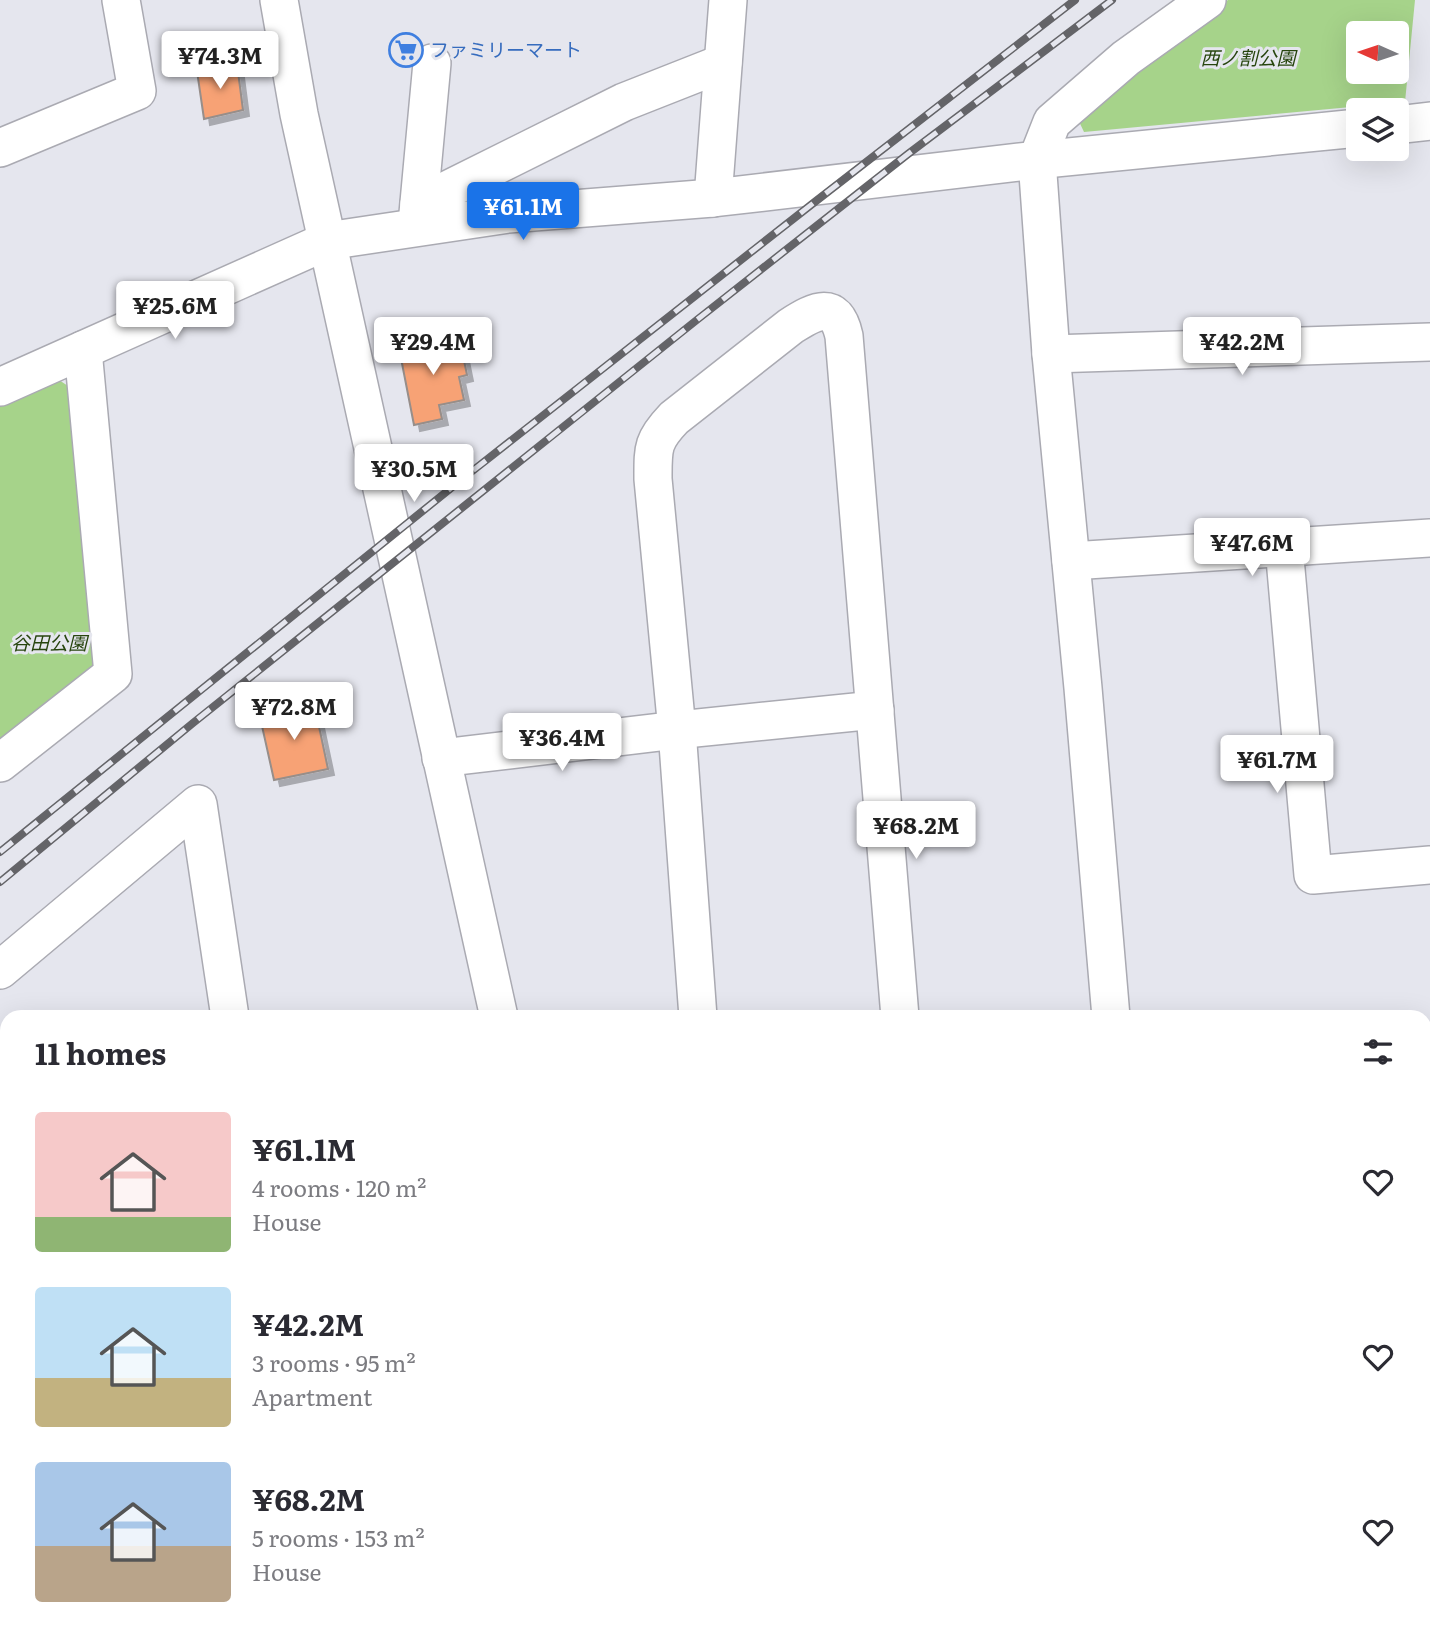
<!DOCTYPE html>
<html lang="en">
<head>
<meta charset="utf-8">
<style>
  body { margin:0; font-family:Literata,"Noto Sans JP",serif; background:#f2f2f3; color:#2b2b33; height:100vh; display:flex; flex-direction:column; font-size:26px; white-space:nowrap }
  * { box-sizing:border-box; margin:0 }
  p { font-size:23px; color:#7c7c81 }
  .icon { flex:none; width:38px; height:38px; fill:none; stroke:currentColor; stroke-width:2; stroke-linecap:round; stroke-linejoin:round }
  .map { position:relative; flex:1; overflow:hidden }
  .details { position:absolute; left:0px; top:1010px; width:1432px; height:625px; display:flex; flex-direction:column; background:#fff; border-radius:21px 21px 0 0; box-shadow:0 7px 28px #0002 }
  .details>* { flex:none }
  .needle { width:46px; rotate:273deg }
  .tools { position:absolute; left:1346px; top:21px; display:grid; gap:14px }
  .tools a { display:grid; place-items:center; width:63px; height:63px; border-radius:7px; background:#fff; box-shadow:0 7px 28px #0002; font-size:35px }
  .price { position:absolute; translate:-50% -60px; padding:0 16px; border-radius:7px; background:#fff; color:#222; font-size:23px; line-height:46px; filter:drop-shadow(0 2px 4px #0008) }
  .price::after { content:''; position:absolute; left:50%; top:42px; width:21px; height:16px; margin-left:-10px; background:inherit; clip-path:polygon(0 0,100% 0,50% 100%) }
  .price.active { background:#1a73e8; color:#fff }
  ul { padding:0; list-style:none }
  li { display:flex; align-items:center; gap:21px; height:175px; padding:0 35px }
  li span { display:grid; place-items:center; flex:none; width:196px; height:140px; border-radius:7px; color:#555 }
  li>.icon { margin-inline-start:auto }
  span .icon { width:84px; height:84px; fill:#fffc; stroke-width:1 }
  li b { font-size:30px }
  h2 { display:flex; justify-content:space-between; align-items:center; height:84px; padding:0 35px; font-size:30px }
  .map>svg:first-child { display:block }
</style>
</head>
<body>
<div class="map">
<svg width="1430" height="1633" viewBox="0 0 1430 1633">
  <defs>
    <filter id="shadow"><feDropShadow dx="6" dy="6" stdDeviation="0" flood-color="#0004"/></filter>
  </defs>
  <rect width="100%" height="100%" fill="#e5e6ee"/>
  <g fill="#a6d38a" fill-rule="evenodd">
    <path d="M1228,0H1415L1405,102L1084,132L1075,113ZM1358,33H1396V72H1358Z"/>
    <polygon points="56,378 74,390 99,662 0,747 0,402"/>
  </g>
  <g fill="#f7a275" stroke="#978e8a" stroke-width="2" filter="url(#shadow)">
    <polygon points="237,64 243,110 204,119 197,71"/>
    <polygon points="459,336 467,375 459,377 464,400 439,405 442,419 414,425 399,348"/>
    <polygon points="314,703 328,769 274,780 260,717"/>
  </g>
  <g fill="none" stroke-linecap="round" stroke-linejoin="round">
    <g stroke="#aaaab2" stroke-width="40">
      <g id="minor">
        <polyline points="279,0 299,114 499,1017"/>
        <polyline points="1396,125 1430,121"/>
        <polyline points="0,148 137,91 121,0"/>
        <polyline points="713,198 728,0"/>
        <polyline points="419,204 624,102 723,63"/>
        <polyline points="417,224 432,63"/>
        <polyline points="1051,354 1430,342"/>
        <polyline points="0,387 327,241 508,214 713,198 1037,160 1358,128"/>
        <polyline points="1284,547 1313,875 1430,865"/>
        <polyline points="1071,561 1430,538"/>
        <polyline points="441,758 677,730 875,710"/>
        <polyline points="0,763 113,674 83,350"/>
        <polyline points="0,970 198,804 230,1017"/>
        <path d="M698,1017L677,730L653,479C653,448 652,441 674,418L791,326C816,310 836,300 844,336L900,1017"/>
        <polyline points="1111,1017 1083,688 1051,354 1037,160 1052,122 1126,58 1207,0"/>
        <polyline points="1424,1122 1430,1122"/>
        <polyline points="0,1187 7,1186"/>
        <polyline points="1424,1370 1430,1369"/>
        <polyline points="1424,1618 1430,1622"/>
        <polyline points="90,1628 91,1633"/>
        <polyline points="1141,1628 1141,1633"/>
        <polyline points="245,1633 247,1628"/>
        <polyline points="516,1633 517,1628"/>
      </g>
    </g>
    <use href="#minor" stroke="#fff" stroke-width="37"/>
    <g stroke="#646468" stroke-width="8">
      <g id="rail">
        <polyline points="0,852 466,476 816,201 1075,0"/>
        <polyline points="0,882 193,723 698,319 908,154 1112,0"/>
      </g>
    </g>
    <use href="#rail" stroke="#e5e6ee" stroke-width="5" stroke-dasharray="16" stroke-linecap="butt"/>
  </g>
  <defs>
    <g id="supermarket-ring" transform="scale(1.75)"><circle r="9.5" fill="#e5e6ee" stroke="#3f7fe0" stroke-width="1.5"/><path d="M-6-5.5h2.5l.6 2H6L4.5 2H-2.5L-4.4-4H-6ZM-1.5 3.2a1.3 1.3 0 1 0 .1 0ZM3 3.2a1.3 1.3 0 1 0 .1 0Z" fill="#3f7fe0"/></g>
  </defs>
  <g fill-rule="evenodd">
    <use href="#supermarket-ring" x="406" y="50"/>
  </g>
  <g text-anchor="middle" stroke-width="6" stroke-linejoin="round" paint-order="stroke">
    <g font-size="19" fill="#366cbe" stroke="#e5e6ee" text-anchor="start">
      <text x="430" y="57">ファミリーマート</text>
    </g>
    <g font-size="19" font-style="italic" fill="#27450e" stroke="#e5e6ee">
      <text x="1248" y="65">西ノ割公園</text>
      <text x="49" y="650">谷田公園</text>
    </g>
  </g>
</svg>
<div class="tools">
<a><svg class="needle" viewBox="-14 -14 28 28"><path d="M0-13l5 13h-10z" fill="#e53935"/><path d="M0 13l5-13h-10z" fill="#7c7c81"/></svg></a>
<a><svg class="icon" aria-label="layers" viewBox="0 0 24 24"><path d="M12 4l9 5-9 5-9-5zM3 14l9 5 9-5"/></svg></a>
</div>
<b class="price" style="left:220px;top:91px">¥74.3M</b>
<b class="price active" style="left:523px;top:242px">¥61.1M</b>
<b class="price" style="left:175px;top:341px">¥25.6M</b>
<b class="price" style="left:433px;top:377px">¥29.4M</b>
<b class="price" style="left:1242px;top:377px">¥42.2M</b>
<b class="price" style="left:414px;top:504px">¥30.5M</b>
<b class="price" style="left:1252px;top:578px">¥47.6M</b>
<b class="price" style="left:294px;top:742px">¥72.8M</b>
<b class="price" style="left:562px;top:773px">¥36.4M</b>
<b class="price" style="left:1277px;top:795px">¥61.7M</b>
<b class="price" style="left:916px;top:861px">¥68.2M</b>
<section class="details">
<h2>11 homes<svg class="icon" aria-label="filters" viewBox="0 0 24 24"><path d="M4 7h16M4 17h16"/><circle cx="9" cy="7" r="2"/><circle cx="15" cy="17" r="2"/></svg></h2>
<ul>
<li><span style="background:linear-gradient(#f6c9c9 75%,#8fb573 0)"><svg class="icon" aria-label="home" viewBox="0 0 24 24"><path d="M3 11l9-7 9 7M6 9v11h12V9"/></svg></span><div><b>¥61.1M</b><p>4 rooms · 120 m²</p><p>House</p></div><svg class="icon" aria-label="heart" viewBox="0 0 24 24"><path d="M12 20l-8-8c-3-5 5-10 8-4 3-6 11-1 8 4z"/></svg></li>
<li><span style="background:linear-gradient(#bfe0f5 65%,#c2b280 0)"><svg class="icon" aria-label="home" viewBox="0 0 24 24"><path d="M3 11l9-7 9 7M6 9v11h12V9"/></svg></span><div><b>¥42.2M</b><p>3 rooms · 95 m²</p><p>Apartment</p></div><svg class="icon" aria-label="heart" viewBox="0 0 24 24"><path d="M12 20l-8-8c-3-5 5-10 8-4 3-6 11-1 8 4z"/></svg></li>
<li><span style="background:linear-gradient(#a9c7e8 60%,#b9a48a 0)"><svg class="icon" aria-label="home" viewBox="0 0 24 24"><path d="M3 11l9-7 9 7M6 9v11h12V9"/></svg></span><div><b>¥68.2M</b><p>5 rooms · 153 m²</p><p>House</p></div><svg class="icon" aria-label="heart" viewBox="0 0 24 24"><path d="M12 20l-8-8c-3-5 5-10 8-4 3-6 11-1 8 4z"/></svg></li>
</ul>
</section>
</div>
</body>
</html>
